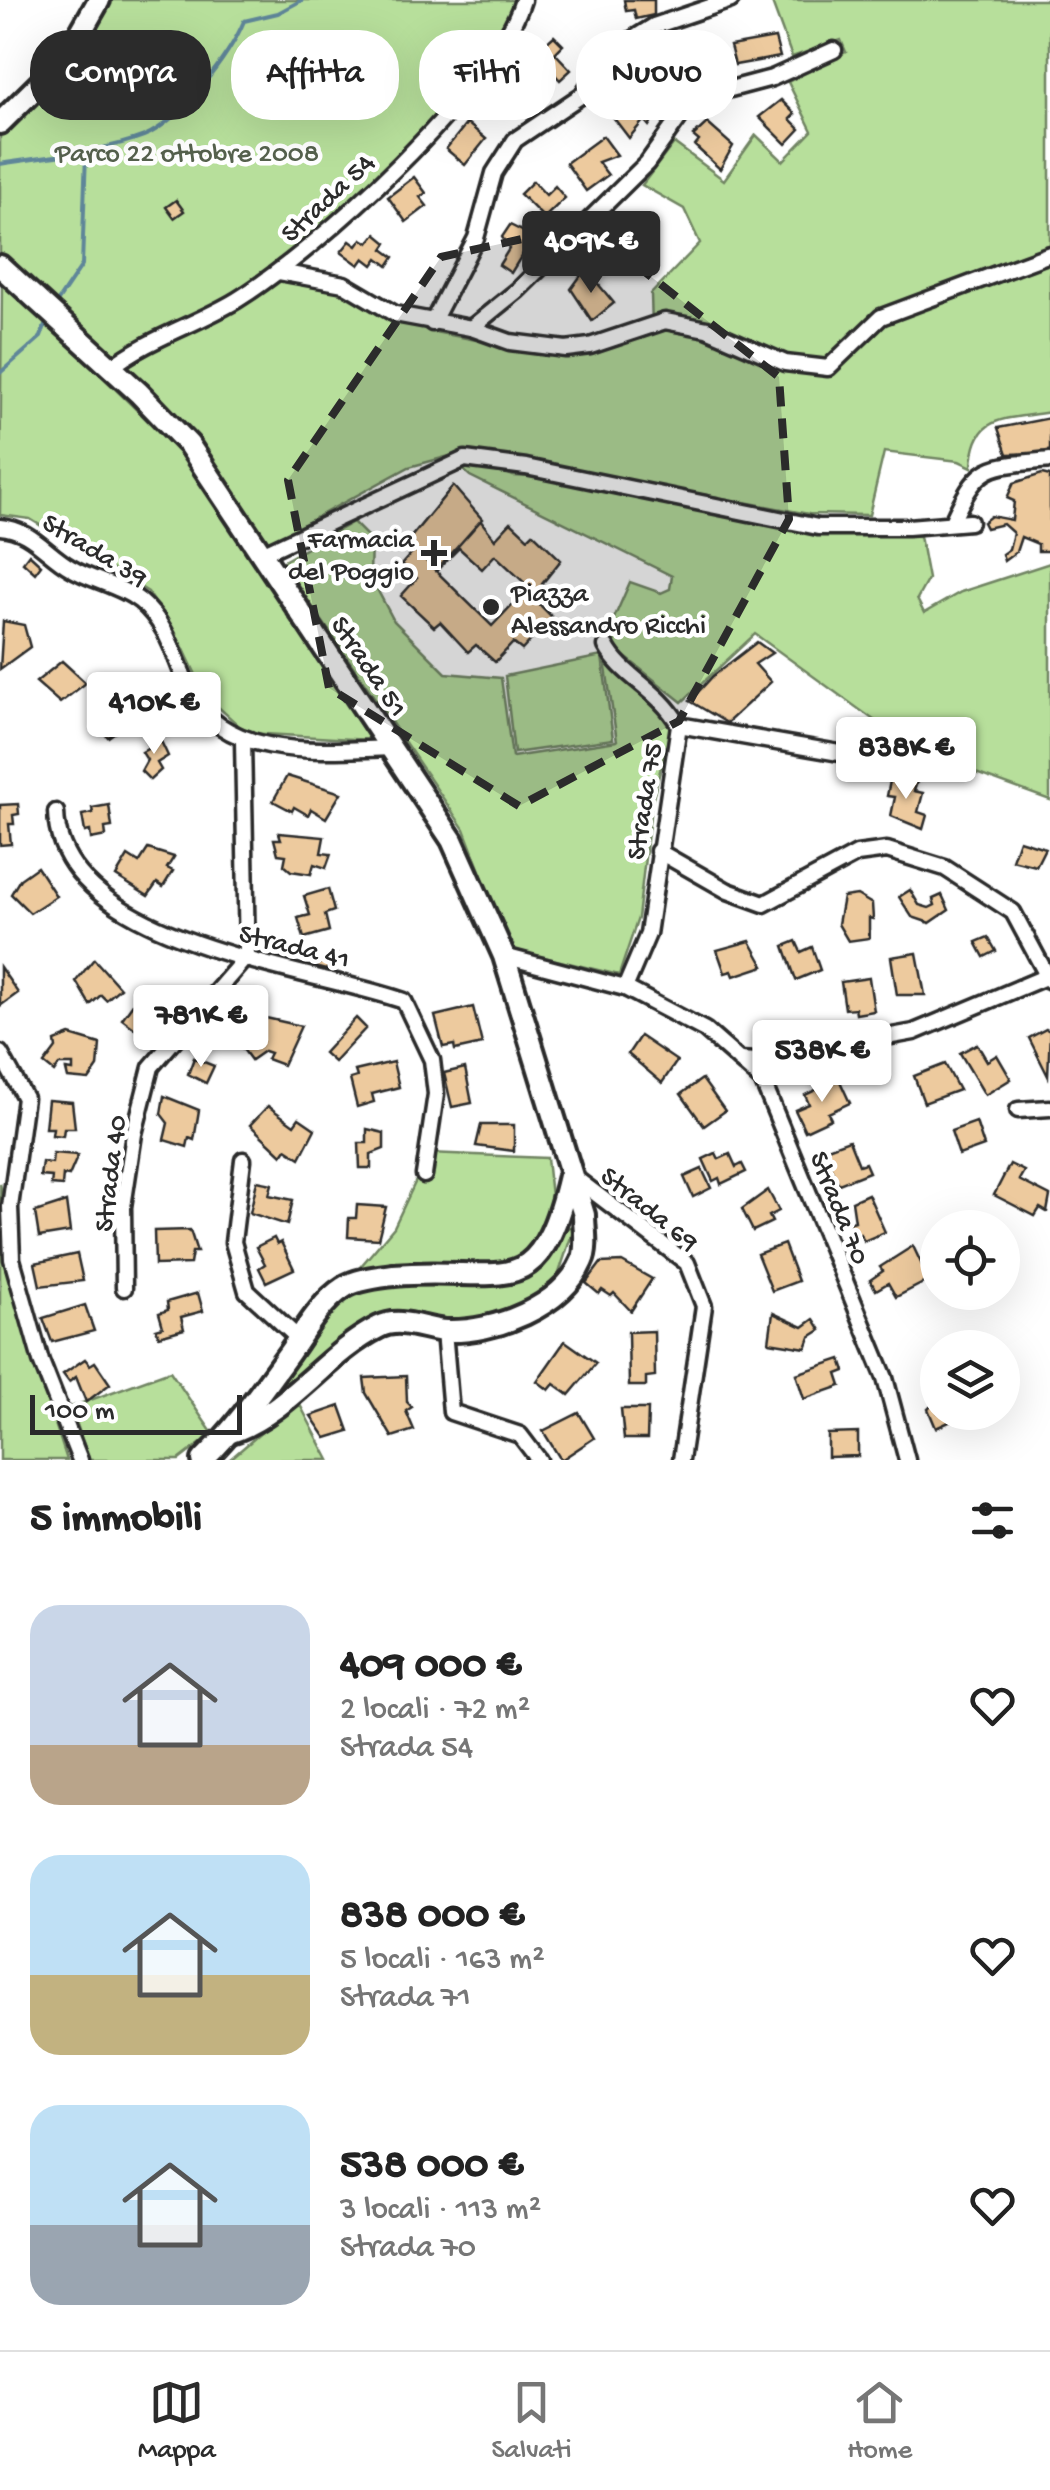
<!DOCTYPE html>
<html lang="it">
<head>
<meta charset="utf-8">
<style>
  body { margin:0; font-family:"Gochi Hand",sans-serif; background:#f6f6f6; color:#222; height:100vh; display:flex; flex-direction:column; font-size:38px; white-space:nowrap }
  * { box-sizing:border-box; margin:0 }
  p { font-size:32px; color:#767676 }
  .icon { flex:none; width:55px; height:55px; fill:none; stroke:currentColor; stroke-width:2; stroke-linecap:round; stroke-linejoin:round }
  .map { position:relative; height:1460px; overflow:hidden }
  .drawer { display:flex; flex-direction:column; background:#fff; flex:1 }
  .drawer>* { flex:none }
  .banner { position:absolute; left:30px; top:30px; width:990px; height:90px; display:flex; gap:20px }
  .tools { position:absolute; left:920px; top:1210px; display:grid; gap:20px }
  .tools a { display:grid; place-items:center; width:100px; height:100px; border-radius:50%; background:#fff; box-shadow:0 10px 40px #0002; font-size:50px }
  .scale { position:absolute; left:30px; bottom:25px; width:212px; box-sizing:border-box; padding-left:10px; border:5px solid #2b2b2b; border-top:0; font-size:28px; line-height:35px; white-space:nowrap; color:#2b2b2b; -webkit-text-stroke:8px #fff; paint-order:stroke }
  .price { position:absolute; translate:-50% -85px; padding:0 22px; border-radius:10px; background:#fff; color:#222; font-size:32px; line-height:65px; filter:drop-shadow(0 2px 5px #0008) }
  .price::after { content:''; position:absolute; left:50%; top:60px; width:30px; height:22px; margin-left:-15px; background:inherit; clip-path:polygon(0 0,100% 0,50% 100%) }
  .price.current { background:#2b2b2b; color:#fff }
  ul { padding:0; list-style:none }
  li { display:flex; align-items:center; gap:30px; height:250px; padding:0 30px }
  li span { display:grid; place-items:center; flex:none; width:280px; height:200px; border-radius:30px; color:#555 }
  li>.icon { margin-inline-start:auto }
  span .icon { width:120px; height:120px; fill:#fffc; stroke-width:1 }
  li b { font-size:42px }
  h2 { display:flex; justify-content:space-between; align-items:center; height:120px; padding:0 30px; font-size:42px }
  .chip { padding:0 35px; border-radius:40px; background:#fff; box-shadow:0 10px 40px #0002; font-size:35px; line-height:90px }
  .chip.current { background:#2b2b2b; color:#fff }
  .menu { display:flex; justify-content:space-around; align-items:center; height:140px; border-top:2px solid #e0e0e0; background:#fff; font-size:28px; color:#767676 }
  .menu a { display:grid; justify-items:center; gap:5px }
  .menu .current { color:#2b2b2b }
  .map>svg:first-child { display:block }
</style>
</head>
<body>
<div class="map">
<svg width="1050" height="1460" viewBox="0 0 1050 1460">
  <rect width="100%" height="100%" fill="#fff"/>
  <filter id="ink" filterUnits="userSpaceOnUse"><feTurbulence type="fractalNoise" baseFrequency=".01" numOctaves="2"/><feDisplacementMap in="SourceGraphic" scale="20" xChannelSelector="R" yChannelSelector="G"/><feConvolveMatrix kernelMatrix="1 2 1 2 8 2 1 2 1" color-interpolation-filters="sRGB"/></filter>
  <g filter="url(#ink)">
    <g fill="#b7df9b" stroke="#718563" stroke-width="2.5">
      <polygon points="103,0 518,0 510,24 466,83 376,178 275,273 108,365 4,263 0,251 0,128"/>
      <path d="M771,0H1050V412C1005,420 974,413 972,467L959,461L884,452L869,515L809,514L468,451L409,467L273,541L265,540L195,445L119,369L275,280L332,287L383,313L435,332L543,353L652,327L651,294L700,243L684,209L642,185L674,143L724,180L756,135L783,161L812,131L788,82L846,52L841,40L792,57Z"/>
      <polygon points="2,279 180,452 370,740 247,733 206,696 182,645 148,592 30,519 0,515"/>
      <polygon points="459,466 491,466 513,476 549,478 798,531 920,536 928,579 917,599 924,613 961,592 1050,563 1050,800 918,752 755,634 682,702 614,648 608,632 630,582 661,593 670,589 672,576 470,476"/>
      <polygon points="353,522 371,540 370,576 394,621 446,673 501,678 512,757 617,741 605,661 657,704 671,728 651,806 638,918 619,975 510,949 464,829 282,562"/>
      <polygon points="602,656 613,739 514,753 505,676"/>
      <polygon points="429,1153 547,1158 552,1206 533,1256 576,1222 552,1294 469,1329 386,1323 231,1432 299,1339 394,1227"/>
      <polygon points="0,1183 19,1314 67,1460 0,1460"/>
      <polygon points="170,1371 213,1434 179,1460 89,1460 71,1407"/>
      <polygon points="298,1401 329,1460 229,1460"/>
    </g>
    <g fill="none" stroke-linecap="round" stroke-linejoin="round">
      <g stroke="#5f8699" stroke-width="4">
        <path d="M0,164C48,156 99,153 144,136C179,122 230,55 244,21L278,13L302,0"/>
        <polyline points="55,305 82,265 86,153"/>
        <polyline points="0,373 41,337 48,317"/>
      </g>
    </g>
    <g fill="#edca9e" stroke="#2b2b2b" stroke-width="2.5" fill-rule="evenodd">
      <polygon points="624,0 654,0 654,15 636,19 634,10 626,11"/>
      <polygon points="554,36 563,45 555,53 571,70 560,80 535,53"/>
      <polygon points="775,38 780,57 735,65 730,46"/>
      <polygon points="685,48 700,80 676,92 666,70 679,63 674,53"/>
      <polygon points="640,87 663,104 649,126 644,120 629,138 613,117 636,100"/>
      <polygon points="781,100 795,114 790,119 800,129 786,144 759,117"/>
      <polygon points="467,123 486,139 465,165 446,149"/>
      <polygon points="707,123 733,146 720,169 695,146 699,141 693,136"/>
      <polygon points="603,136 617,155 598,162 608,175 586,191 566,163"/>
      <polygon points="414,177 426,193 420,197 427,206 406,222 388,197"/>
      <polygon points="533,181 546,195 555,186 565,198 544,218 520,194"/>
      <polygon points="176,200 184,211 174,218 166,207"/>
      <polygon points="510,225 538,239 530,250 535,253 531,260 522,255 511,273 499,265 509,249 502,237"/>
      <polygon points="376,234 387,243 383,249 394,257 388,266 378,258 373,265 364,258 359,265 341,252 350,241 357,246 362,239 369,243"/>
      <polygon points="589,273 614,303 592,321 571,289 582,274"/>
      <polygon points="1050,418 1050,453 1007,454 998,428"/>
      <polygon points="1042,474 1050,476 1050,551 1038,551 1038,544 1021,537 1016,552 1004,561 1002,554 1009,549 1013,533 1003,524 986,528 983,522 991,516 1012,520 1014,501 1007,498 1014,483"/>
      <path d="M453,486L495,539L511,522L528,538L533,533L561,560L542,584L550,593L539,604L552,617L522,650L513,643L495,662L476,645L468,652L440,622L434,627L401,596L417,578L402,564L415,549L407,542ZM459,548L482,569L495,555L529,587L492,626L436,571Z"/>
      <polygon points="453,486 482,519 436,571 407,542"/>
      <polygon points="29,554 41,565 35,573 23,562"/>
      <polygon points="3,621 24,625 30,647 0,669"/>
      <polygon points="757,642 772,653 755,664 771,682 727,723 690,701 713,676"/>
      <polygon points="62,661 86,683 60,703 36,682"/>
      <polygon points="110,696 133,720 108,737 93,721 97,712 94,707"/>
      <polygon points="158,735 168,756 157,763 161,770 150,780 141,771 147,760 142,752 149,748 146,742"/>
      <polygon points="287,776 341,793 326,818 311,809 308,815 294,807 292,811 273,801"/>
      <polygon points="891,776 917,782 914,791 923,793 918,812 927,815 923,829 891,816 895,797 887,796"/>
      <polygon points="18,804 19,814 13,815 14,824 9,824 11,844 0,845 0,805"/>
      <polygon points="109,805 112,827 105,828 106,836 91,839 90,831 85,832 82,815 93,813 92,808"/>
      <polygon points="279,833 324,837 321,853 331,854 326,868 314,864 311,874 291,871 284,865 286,855 278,854 274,839 281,839"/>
      <polygon points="1019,840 1045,848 1036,866 1012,860"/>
      <polygon points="148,849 174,857 167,868 173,871 163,887 157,883 148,896 116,876 128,856 139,863"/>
      <polygon points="37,867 56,896 30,913 11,894 20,879"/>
      <polygon points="328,889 334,911 325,914 329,931 304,938 298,918 310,915 304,896"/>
      <polygon points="910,890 919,905 929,908 935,905 933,899 942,895 949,910 930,923 912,917 899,897"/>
      <polygon points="857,895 872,904 873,919 869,918 869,938 848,941 838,924 843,897"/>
      <polygon points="988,937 996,951 984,957 976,942"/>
      <polygon points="750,941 764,966 734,976 732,971 725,973 717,950"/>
      <polygon points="796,941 801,952 812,947 820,970 796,980 784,946"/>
      <polygon points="333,950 339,957 322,974 315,968"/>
      <polygon points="917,953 925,995 897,995 891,957"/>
      <polygon points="94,959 120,988 106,1000 101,995 90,1005 76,981"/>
      <polygon points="0,967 18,993 0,1006"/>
      <polygon points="869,978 874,1011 856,1014 855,1008 845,1009 841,982"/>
      <polygon points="142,991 167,1009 146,1037 122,1019"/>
      <polygon points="473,1007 482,1044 455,1050 454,1045 443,1047 435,1016"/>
      <polygon points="266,1018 301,1026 283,1065 267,1059 270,1053 264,1051 251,1060 234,1037 258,1020 263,1025"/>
      <polygon points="356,1018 366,1028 334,1062 324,1053"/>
      <polygon points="1046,1029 1050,1031 1048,1076 1029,1038"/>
      <polygon points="70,1035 100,1044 98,1067 89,1080 68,1078 66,1070 73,1071 73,1065 59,1065 54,1072 44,1064 56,1048 55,1041"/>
      <polygon points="640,1036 677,1061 662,1083 628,1054"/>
      <polygon points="977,1044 987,1061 997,1055 1011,1079 985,1095 960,1053"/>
      <polygon points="194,1058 214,1066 206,1083 188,1074"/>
      <polygon points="393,1062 399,1087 372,1094 374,1102 357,1107 350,1079 357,1077 355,1071"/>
      <polygon points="945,1064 959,1090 924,1103 914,1076"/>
      <polygon points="465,1068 472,1103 452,1107 444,1073"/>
      <polygon points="702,1079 725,1111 704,1126 681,1094"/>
      <polygon points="839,1079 850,1103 828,1113 831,1119 805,1131 795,1110 809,1104 805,1095"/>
      <polygon points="164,1096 199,1110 194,1140 189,1138 187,1147 164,1140 168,1123 161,1114"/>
      <polygon points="48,1100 72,1102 75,1128 64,1128 63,1136 52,1135 53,1128 45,1128"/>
      <polygon points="268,1106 294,1125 299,1118 315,1129 300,1158 286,1149 282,1155 250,1125"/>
      <polygon points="976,1122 984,1146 959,1155 951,1131"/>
      <polygon points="481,1125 514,1125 514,1151 476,1146"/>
      <polygon points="367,1129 384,1133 384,1149 371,1154 371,1168 360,1168 359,1143 367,1143"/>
      <polygon points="849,1140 859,1165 865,1163 869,1172 839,1184 822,1150"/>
      <polygon points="53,1153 78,1155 69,1176 63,1175 62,1186 51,1185 52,1177 40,1176 42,1162 52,1163"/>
      <polygon points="716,1153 719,1159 730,1154 736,1167 742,1164 746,1172 721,1184 719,1178 713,1181 703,1159"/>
      <polygon points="1010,1164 1024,1171 1019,1180 1050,1196 1047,1212 1040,1208 1035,1216 994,1195"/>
      <polygon points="702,1169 711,1188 693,1197 684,1177"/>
      <polygon points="257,1181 272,1184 269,1195 293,1200 287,1225 250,1213"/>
      <polygon points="768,1190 779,1211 769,1216 772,1222 753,1231 742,1209"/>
      <polygon points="868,1194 885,1232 864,1241 860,1234 854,1236 848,1223 855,1221 852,1201"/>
      <polygon points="66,1202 70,1232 39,1237 35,1212"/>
      <polygon points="357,1205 386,1207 378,1239 348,1237 349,1218 356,1218"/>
      <polygon points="190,1230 197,1252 192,1252 190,1264 155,1265 154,1231"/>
      <polygon points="274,1238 277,1244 281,1242 294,1269 266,1282 259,1268 265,1264 256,1247"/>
      <polygon points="784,1244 798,1281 772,1291 757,1254"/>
      <polygon points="913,1246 929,1280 896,1297 888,1283 876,1290 870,1280 883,1271 880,1267"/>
      <polygon points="77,1254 83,1281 40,1286 35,1263"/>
      <polygon points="622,1262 652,1279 631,1311 614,1293 611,1296 602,1290 599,1294 586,1283 601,1263"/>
      <polygon points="198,1293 203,1311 181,1317 184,1329 159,1336 156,1329 163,1327 159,1313 168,1310 167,1302"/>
      <polygon points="85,1305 94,1331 52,1342 43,1318"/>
      <polygon points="773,1313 803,1327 814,1319 821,1330 810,1337 806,1348 769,1342"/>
      <polygon points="654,1331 655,1376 646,1377 646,1386 629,1386 628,1332"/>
      <polygon points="565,1341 596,1363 569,1395 554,1384 549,1390 537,1381"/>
      <polygon points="85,1359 90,1365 95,1362 110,1384 86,1402 76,1377 69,1382 63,1374"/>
      <polygon points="841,1359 845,1371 837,1374 841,1386 804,1399 796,1374"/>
      <polygon points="406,1376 407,1402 412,1407 406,1411 414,1430 392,1437 366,1393 364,1378"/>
      <polygon points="938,1399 938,1412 971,1412 936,1428 928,1409"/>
      <polygon points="340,1406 349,1431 326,1438 311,1416"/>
      <polygon points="621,1409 648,1409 647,1439 624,1439"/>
      <polygon points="579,1413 594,1438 561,1460 543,1431"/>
      <polygon points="858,1433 858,1456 828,1457 828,1434"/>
    </g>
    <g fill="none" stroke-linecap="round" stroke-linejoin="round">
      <g stroke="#2b2b2b" stroke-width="21">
        <g id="street">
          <polyline points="279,272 344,284 395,314 471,328 510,342 566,349 590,346 665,321 707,329 785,363 828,368 881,317 1050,254"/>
          <polyline points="432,323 476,238 494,173 515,140 582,95 602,65 620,47 654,26 731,0"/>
          <polyline points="471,328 518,290 647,163 682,114 700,97 772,78 834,50"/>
          <path d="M109,369C148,338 196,325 237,300C317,250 495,89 523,0"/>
          <path d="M952,522C980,461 987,467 1050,460"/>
          <path d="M0,527C31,529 46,554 71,568C92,581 120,585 140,601C170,626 175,661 191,693C226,762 328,750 393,748"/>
          <polyline points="264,553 465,459 526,467 818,527 908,527 970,522"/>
          <path d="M606,646C622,677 658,688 679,725L648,934L625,988"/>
          <polyline points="679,725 845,754"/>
          <path d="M56,812C59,943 309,967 404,1001L432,1060L436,1094L424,1175"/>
          <polyline points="658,851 728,891 764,904 857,854 887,850 945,868 1013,912 1050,981"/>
          <polyline points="504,956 625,988 705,1030 762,1080 885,1378 907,1460"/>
          <polyline points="0,1053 25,1098 10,1207 12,1259 41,1361 80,1460"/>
          <polyline points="739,1060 775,1062 809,1051 914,1032 1050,975"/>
          <polyline points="1018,1110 1050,1108"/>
          <polyline points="243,1160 233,1242 247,1291 299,1339"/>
          <polyline points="574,1177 687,1263 704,1306 681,1460"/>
          <polyline points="124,1288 123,1207 134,1134 151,1067 247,956 243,740"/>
          <polyline points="444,1331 451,1412 520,1435 539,1460"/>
        </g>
      </g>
      <g stroke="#2b2b2b" stroke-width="28">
        <g id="secondary">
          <polyline points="0,123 66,58 99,0"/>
          <path d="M0,266L139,393L189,445L452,840L504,956L584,1215C584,1229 588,1249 582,1261C562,1307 494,1333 446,1331C424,1330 401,1316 379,1327C325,1354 288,1413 231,1432"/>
          <path d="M203,1460C237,1427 262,1390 289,1353C304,1332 321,1302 343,1288C356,1279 379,1277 394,1275C502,1265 538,1309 569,1176"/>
        </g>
      </g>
      <use href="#street" stroke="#fff" stroke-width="14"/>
      <use href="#secondary" stroke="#fff" stroke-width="20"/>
    </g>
  </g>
  <path fill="#2b2b2b" fill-opacity="0.2" stroke="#2b2b2b" stroke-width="8" stroke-dasharray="20 12" stroke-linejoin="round" d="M585,225L779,377L789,519L679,721L519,806L329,688L288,480L441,257Z"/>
  <g fill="#2b2b2b" stroke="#fff" stroke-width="4">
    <path d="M429 538h10v10h10v10h-10v10h-10v-10h-10v-10h10z"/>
    <circle cx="491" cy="607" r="10"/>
  </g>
  <g text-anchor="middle" stroke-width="9" stroke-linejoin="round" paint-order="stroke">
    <g font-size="28" fill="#55614d" stroke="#fff">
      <text x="187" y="161">Parco 22 ottobre 2008</text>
    </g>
    <g font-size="28" fill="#2b2b2b" stroke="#fff">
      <text transform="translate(326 196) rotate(-43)" y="10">Strada 54</text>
      <text transform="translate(96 548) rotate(31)" y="10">Strada 39</text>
      <text transform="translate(371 665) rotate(56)" y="10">Strada 51</text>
      <text transform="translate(642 801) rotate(-81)" y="10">Strada 75</text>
      <text transform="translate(295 944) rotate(14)" y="10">Strada 41</text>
      <text transform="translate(108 1173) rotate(-83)" y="10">Strada 40</text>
      <text transform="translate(651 1207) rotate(39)" y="10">Strada 69</text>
      <text transform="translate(842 1207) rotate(68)" y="10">Strada 70</text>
    </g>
    <g font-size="28" fill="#2b2b2b" stroke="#fff" text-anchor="end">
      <text x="414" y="547">Farmacia<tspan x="414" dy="32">del Poggio</tspan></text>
      <text x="511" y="601" text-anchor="start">Piazza<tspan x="511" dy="32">Alessandro Ricchi</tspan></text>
    </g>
  </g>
</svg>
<div class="tools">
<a><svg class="icon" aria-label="locate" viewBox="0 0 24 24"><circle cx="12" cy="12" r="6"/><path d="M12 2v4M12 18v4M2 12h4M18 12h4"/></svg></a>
<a><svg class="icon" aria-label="layers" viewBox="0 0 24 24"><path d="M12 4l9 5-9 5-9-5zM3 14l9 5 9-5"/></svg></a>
</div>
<div class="scale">100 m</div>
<b class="price current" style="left:591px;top:296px">409K €</b>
<b class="price" style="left:154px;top:757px">410K €</b>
<b class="price" style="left:906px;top:802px">838K €</b>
<b class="price" style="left:201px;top:1070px">781K €</b>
<b class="price" style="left:822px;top:1105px">538K €</b>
<div class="banner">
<a class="chip current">Compra</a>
<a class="chip">Affitta</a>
<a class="chip">Filtri</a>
<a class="chip">Nuovo</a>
</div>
</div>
<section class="drawer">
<h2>5 immobili<svg class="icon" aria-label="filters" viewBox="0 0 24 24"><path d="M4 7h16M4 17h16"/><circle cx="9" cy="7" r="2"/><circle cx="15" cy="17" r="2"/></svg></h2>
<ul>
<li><span style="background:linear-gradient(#c9d6e8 70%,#b9a48a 0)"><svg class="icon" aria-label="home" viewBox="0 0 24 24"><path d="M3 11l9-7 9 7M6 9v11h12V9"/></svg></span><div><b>409 000 €</b><p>2 locali · 72 m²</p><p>Strada 54</p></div><svg class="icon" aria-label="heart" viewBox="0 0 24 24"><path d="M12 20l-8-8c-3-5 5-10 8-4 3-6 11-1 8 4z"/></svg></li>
<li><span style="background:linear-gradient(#bfe0f5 60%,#c2b280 0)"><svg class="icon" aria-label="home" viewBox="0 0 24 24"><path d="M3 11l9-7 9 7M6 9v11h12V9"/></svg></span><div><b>838 000 €</b><p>5 locali · 163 m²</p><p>Strada 71</p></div><svg class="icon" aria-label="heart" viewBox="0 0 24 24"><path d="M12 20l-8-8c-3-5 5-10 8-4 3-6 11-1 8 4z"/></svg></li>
<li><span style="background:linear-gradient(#bfe0f5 60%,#9aa5b1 0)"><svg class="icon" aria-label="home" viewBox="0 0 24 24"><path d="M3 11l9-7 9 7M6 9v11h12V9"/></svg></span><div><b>538 000 €</b><p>3 locali · 113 m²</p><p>Strada 70</p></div><svg class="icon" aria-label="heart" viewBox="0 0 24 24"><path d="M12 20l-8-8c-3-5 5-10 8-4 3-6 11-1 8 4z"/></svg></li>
</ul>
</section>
<nav class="menu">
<a class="current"><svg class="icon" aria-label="map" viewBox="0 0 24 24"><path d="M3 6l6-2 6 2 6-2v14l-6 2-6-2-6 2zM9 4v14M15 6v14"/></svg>Mappa</a>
<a><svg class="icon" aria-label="saved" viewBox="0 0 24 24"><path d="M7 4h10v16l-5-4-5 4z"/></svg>Salvati</a>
<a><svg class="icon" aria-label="home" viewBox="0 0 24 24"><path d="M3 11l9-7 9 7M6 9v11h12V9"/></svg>Home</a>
</nav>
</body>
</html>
